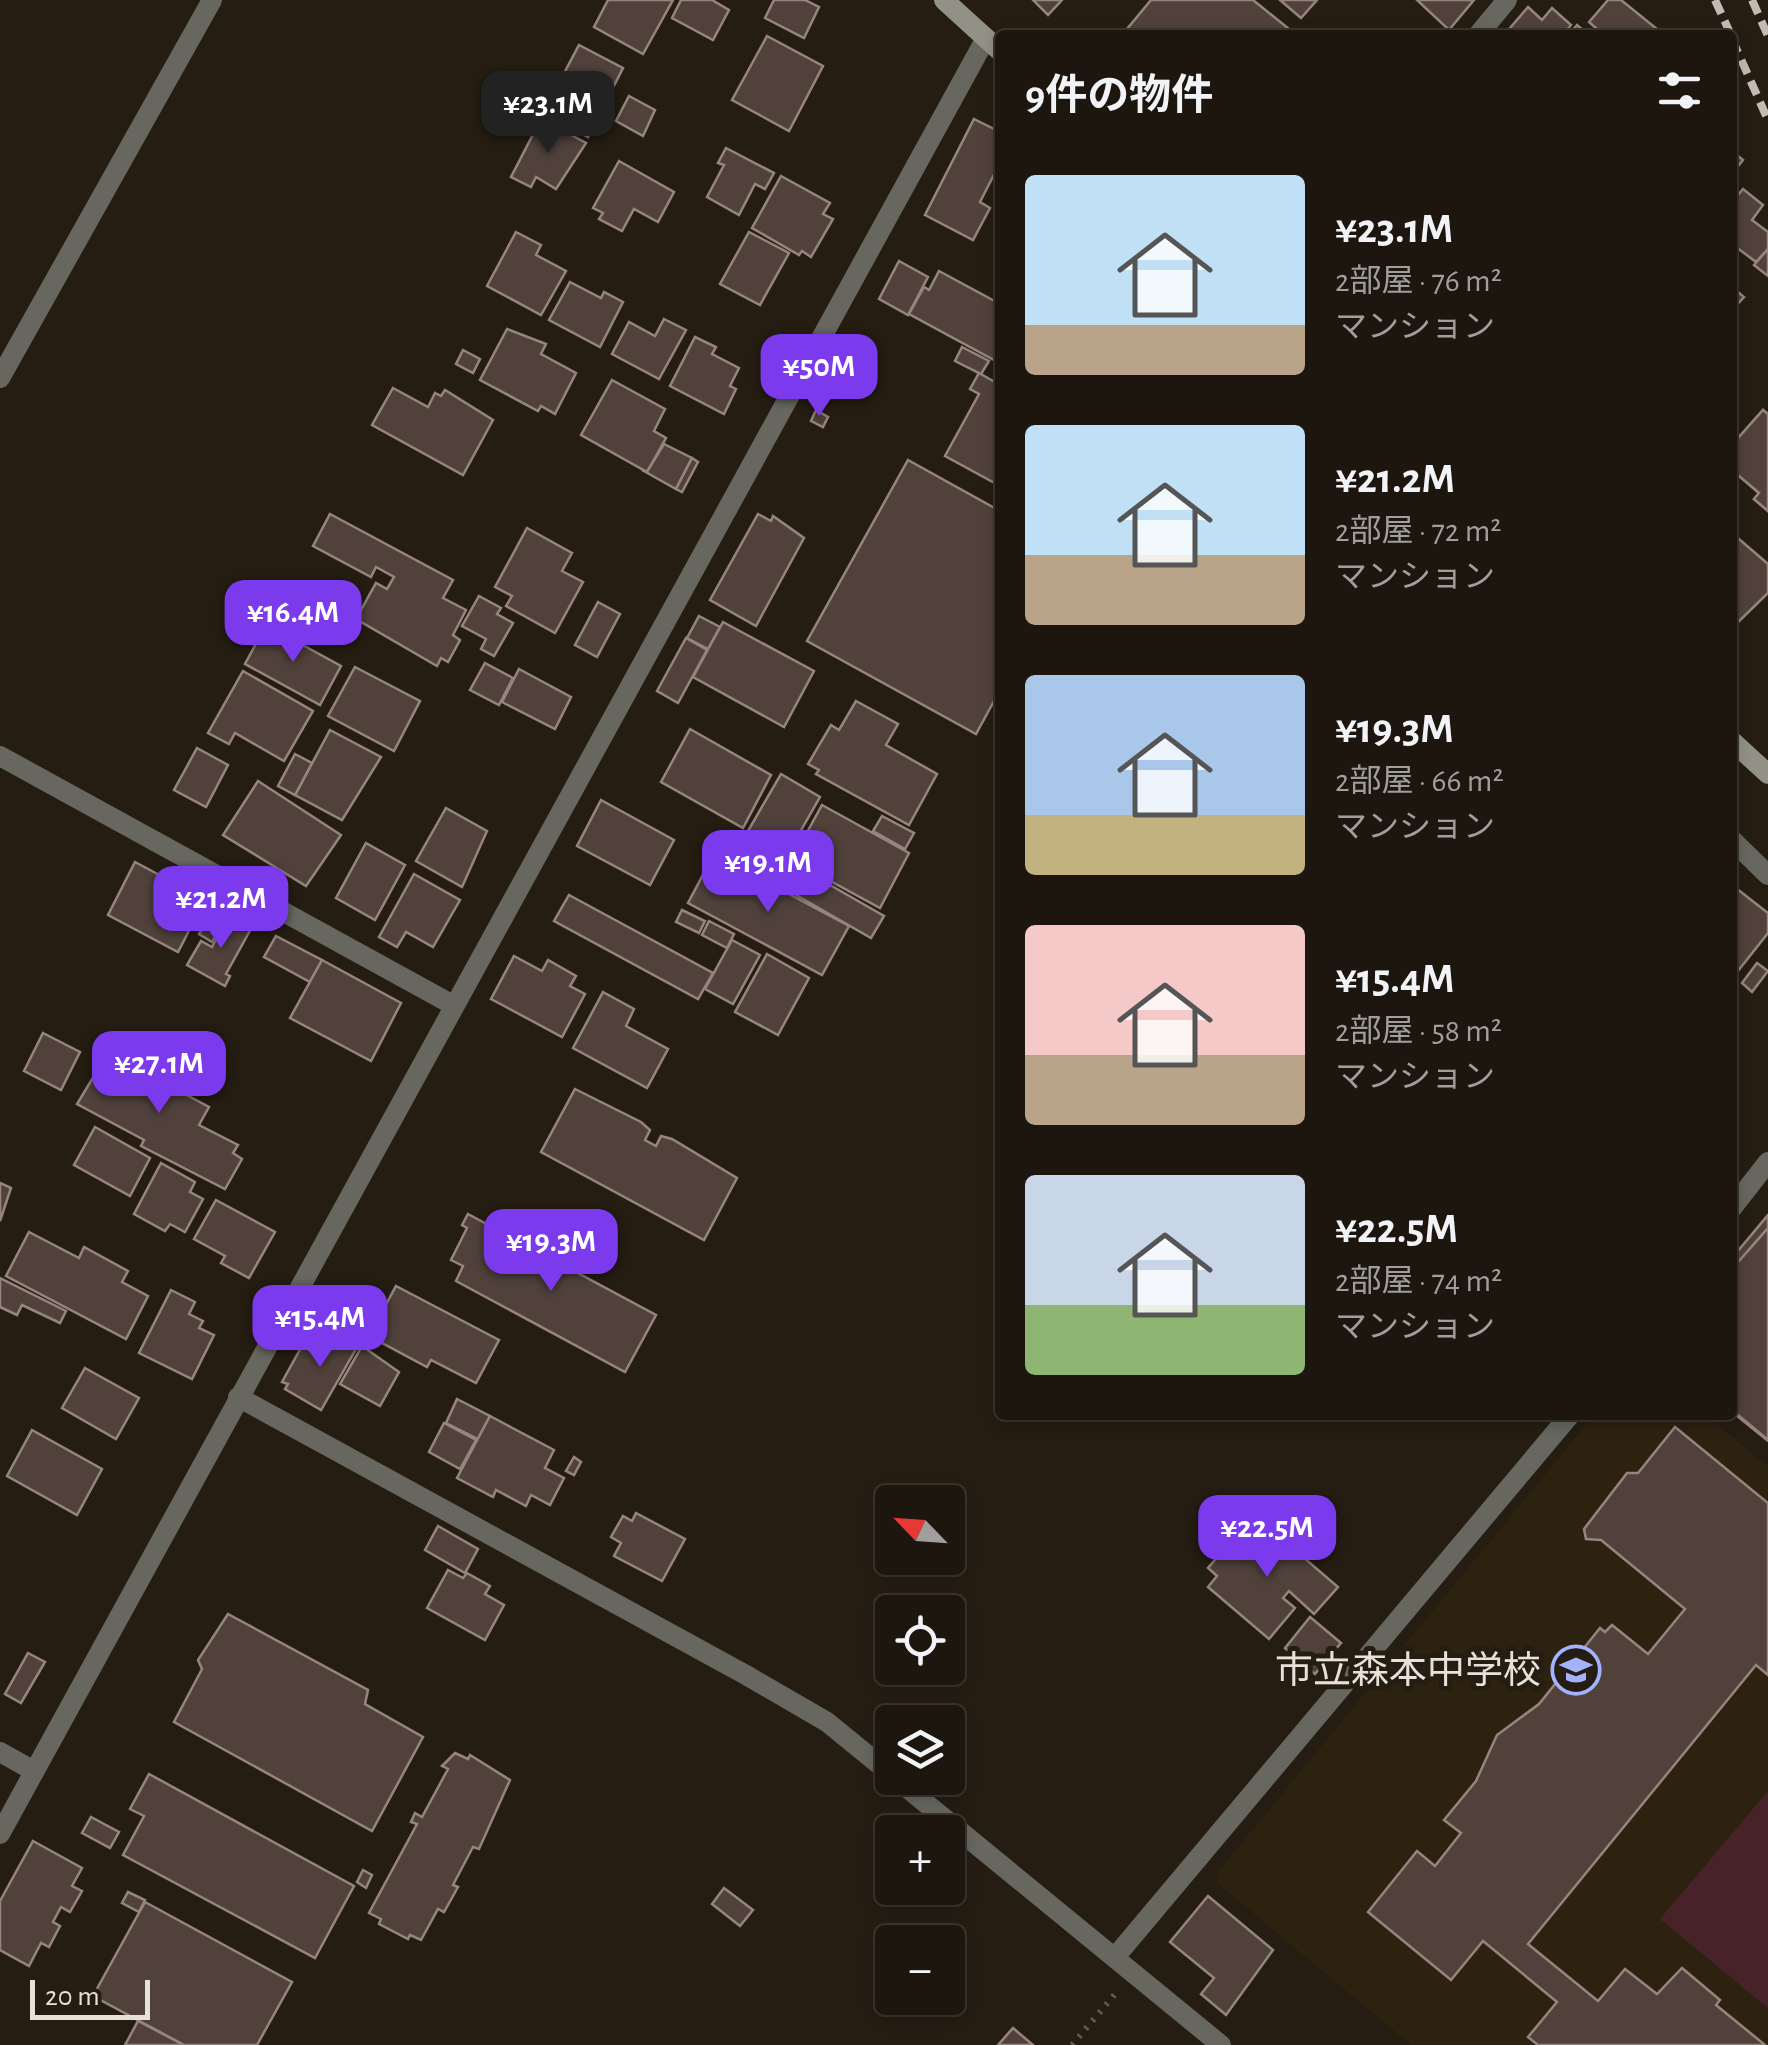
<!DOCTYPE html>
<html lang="ja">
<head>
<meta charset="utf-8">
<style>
  body { margin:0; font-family:"Alegreya Sans","Noto Sans JP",sans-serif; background:#251f17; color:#f1f3f6; height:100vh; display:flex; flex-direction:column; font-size:38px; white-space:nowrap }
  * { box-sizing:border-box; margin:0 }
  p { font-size:32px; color:#a09f9e }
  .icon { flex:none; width:55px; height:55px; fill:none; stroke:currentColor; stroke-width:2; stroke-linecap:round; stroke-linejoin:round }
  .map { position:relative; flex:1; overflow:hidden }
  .panel { position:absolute; left:995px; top:30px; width:742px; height:1390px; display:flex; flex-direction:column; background:#1c160e; border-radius:10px; box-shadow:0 5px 15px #0003,0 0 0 2px #3a352e }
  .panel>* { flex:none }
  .needle { width:65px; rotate:295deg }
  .tools { position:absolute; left:875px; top:1485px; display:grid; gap:20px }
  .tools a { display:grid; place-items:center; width:90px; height:90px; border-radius:10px; background:#1c160e; box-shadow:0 5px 15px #0003,0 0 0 2px #3a352e; font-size:50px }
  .scale { position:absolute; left:30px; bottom:25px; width:120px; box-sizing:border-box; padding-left:10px; border:5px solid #e7e1da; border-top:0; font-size:28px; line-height:35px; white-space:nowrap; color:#e7e1da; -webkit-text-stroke:8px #251d12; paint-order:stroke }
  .price { position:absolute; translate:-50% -85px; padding:0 22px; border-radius:20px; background:#7c3aed; color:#fff; font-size:32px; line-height:65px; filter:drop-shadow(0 2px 5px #0008) }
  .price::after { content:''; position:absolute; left:50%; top:60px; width:30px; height:22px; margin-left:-15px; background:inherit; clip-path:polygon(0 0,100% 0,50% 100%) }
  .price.active { background:#222; color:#fff }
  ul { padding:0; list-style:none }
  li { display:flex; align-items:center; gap:30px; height:250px; padding:0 30px }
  li span { display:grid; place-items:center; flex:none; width:280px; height:200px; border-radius:10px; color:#555 }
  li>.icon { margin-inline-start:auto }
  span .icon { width:120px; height:120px; fill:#fffc; stroke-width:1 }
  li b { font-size:42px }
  h2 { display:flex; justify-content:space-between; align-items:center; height:120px; padding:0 30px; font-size:42px }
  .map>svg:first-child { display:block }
</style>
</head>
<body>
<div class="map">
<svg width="1768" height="2045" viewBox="0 0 1768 2045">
  <rect width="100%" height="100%" fill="#251d12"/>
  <polygon fill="#2d2110" points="1594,1415 1706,1415 1768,1466 1768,2045 1411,2045 1218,1884 1216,1874"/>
  <polygon fill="#472329" points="1768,1791 1768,2008 1660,1919"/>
  <g fill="#50413b" stroke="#96857e" stroke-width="2.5">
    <polygon points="608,0 673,0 643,54 594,27"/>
    <polygon points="681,0 712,0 729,10 713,40 672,18"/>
    <polygon points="774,0 805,0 819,7 804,38 765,18"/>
    <polygon points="1033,0 1062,0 1048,15"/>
    <polygon points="1151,0 1253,0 1294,33 1122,35"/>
    <polygon points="1280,0 1317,0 1301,18"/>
    <polygon points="1417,0 1474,0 1449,30"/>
    <polygon points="1608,0 1621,0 1662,33 1604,35 1589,22"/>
    <polygon points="1528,7 1542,20 1552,8 1571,25 1563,35 1504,35"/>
    <polygon points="1577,25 1589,35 1569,35"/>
    <polygon points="767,36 823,66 789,131 732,100"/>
    <polygon points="579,45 623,68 588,137 543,113"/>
    <polygon points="629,96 655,110 643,136 616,121"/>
    <polygon points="541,119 586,143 556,189 536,177 531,187 511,177"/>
    <polygon points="974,119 1000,132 1000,163 980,202 990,208 973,240 925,215"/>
    <polygon points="726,148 774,173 765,189 755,184 739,215 707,197 724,165 718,163"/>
    <polygon points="1732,151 1743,160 1732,174"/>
    <polygon points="619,161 674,192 658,222 634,209 622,231 599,219 603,213 593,208"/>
    <polygon points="781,176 830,203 823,214 833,219 811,257 802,251 799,255 752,228"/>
    <polygon points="1743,189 1763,205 1752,220 1768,232 1768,249 1756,262 1732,244 1732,202"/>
    <polygon points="516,232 541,245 536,255 566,271 541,315 487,286"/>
    <polygon points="749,232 789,253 760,305 720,284"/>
    <polygon points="1768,249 1768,276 1754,265"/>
    <polygon points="899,261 928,277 908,315 879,299"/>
    <polygon points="939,271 1000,304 1000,349 994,360 909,314 924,287 929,290"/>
    <polygon points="570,282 601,298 604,292 623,302 600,347 549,320"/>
    <polygon points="1732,287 1744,297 1732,310"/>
    <polygon points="664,319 686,330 659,379 612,354 629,322 655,336"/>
    <polygon points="507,329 546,344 541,354 576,373 555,414 541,406 538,411 480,380"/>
    <polygon points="695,337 716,347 712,354 739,368 730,386 736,389 724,414 670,386"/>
    <polygon points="962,347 989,361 981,374 955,361"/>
    <polygon points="463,350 480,359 473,373 456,364"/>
    <polygon points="979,373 1000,385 1000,486 945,456 979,394 970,389"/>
    <polygon points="612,380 665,409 654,431 666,438 647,472 581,435"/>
    <polygon points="393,388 428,407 435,393 441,396 445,390 493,420 463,475 372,425"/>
    <polygon points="816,410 828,417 823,427 811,421"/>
    <polygon points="1763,410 1768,414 1768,511 1754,499 1759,493 1732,470 1732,445"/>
    <polygon points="1763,410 1768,414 1768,511 1754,499 1759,493 1732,470 1732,445"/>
    <polygon points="664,444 692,458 676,489 642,470 647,472"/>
    <polygon points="692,458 698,462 682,492 676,489"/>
    <polygon points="908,460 1000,511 1000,690 976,734 807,641"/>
    <polygon points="330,514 453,580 443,598 466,610 453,635 460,640 448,662 441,658 437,666 356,619 376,583 387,589 394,577 376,567 371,577 313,546"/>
    <polygon points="758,514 771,521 773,516 804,538 756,626 710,600"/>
    <polygon points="527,528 572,553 562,571 583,582 555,633 506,606 512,596 495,587"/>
    <polygon points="1732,533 1768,564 1768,593 1732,628"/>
    <polygon points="479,596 501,608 497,614 513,623 494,656 481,649 486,639 462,626"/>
    <polygon points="598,602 620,614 597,657 575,645"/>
    <polygon points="699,616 720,627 708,649 687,638"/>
    <polygon points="723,622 814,671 784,727 693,677"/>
    <polygon points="266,625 341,666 320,705 245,664"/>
    <polygon points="686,638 707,650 678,703 657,691"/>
    <polygon points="485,663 513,678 499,705 470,690"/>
    <polygon points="355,667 420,701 394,751 328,716"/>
    <polygon points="519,669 571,697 555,729 502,702"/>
    <polygon points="243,671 313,711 284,761 235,733 229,744 208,733"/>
    <polygon points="856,701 898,724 886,745 937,774 909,825 816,774 819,770 808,764 831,725 839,730"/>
    <polygon points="690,729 771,775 743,828 661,782"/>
    <polygon points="330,730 381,757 342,820 295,795"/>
    <polygon points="197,748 228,765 206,807 174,790"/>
    <polygon points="295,754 312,763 295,795 278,786"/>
    <polygon points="781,774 820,797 788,853 748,831"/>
    <polygon points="258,781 341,835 306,886 223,835"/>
    <polygon points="601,800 674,840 650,885 577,846"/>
    <polygon points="822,805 909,853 880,908 792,860"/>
    <polygon points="446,808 487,831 462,887 416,861"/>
    <polygon points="882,816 914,833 905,849 873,831"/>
    <polygon points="366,843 405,865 375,920 336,898"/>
    <polygon points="714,854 849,926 822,975 688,903"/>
    <polygon points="776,854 884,916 871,938 763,876"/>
    <polygon points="135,862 180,886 169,908 194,921 178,952 108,915"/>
    <polygon points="414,874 460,900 433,947 406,932 397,947 379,937"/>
    <polygon points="1732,885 1768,913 1768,933 1734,976"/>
    <polygon points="569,895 713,973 698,999 554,921"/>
    <polygon points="217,903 230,910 212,942 199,934"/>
    <polygon points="682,910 705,921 699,933 676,922"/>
    <polygon points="229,914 252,927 226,974 230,976 225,986 187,965 201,941 212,947"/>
    <polygon points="709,921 734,934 727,948 702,935"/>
    <polygon points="276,936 322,960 310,982 264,957"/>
    <polygon points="732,940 760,955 733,1004 705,989"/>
    <polygon points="767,954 809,978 778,1035 735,1012"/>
    <polygon points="514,956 542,971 548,960 576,976 570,986 585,994 562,1037 491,999"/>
    <polygon points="322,960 401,1003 371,1061 290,1018"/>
    <polygon points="1757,963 1768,971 1752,992 1742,983"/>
    <polygon points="603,992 634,1009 626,1026 668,1049 647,1088 573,1048"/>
    <polygon points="43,1033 80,1052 61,1090 24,1071"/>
    <polygon points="114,1043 173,1076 168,1085 209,1107 199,1125 238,1145 233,1153 242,1159 225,1189 141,1146 144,1140 77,1104"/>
    <polygon points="575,1089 641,1122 650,1130 645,1140 656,1146 661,1136 672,1139 737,1178 704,1240 541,1152"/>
    <polygon points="95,1127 150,1158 130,1196 74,1165"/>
    <polygon points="161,1163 195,1182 190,1192 203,1199 185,1232 170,1224 165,1231 134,1214"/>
    <polygon points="0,1183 11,1188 0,1221"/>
    <polygon points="216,1200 275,1232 249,1278 221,1263 225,1256 194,1239"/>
    <polygon points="468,1214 656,1315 625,1372 456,1281 463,1266 451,1260 467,1228 462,1225"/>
    <polygon points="1768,1215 1768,1441 1732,1412 1732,1258"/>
    <polygon points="1768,1228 1768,1440 1732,1410 1732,1269"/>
    <polygon points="29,1232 79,1258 84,1247 128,1271 122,1282 148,1296 126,1339 6,1276"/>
    <polygon points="0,1278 66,1311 60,1323 22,1305 17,1315 0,1307"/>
    <polygon points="396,1286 499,1340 476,1383 431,1360 427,1367 369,1336"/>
    <polygon points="171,1290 195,1302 189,1314 203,1321 199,1328 214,1335 192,1379 139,1353"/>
    <polygon points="336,1329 360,1342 321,1410 285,1389 288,1384 282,1382 302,1346 321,1357"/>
    <polygon points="362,1346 399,1372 380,1406 340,1384"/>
    <polygon points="85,1368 139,1398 116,1439 62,1408"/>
    <polygon points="457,1399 490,1416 478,1439 446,1423"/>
    <polygon points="490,1416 554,1450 545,1468 564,1478 550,1505 531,1495 526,1506 496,1490 493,1497 457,1478"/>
    <polygon points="444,1423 476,1440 460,1469 429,1452"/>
    <polygon points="1675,1427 1768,1503 1768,1675 1756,1665 1528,1944 1598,2001 1625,1969 1657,1994 1682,1968 1720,2000 1716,2005 1765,2045 1538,2045 1528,2037 1557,2002 1483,1941 1451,1980 1368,1912 1417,1851 1435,1866 1461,1833 1444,1820 1476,1781 1497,1735 1539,1704 1600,1628 1605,1632 1612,1625 1648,1654 1685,1609 1601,1540 1586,1539 1584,1529 1627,1473 1638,1473"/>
    <polygon points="32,1430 102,1469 77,1515 7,1476"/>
    <polygon points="574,1457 581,1462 574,1475 566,1471"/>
    <polygon points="636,1513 685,1539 662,1581 614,1556 621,1543 611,1537 623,1516 632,1521"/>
    <polygon points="438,1526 478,1549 465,1573 425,1550"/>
    <polygon points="1268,1527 1338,1587 1314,1614 1289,1591 1283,1598 1295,1608 1269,1639 1208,1587 1217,1576 1208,1568 1236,1536 1244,1542 1253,1531 1260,1537"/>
    <polygon points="448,1570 463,1578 467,1573 490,1586 485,1594 504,1605 485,1640 427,1608"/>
    <polygon points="228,1614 368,1690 365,1704 423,1737 372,1831 174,1722 202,1669 198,1660"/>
    <polygon points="1310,1617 1341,1643 1315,1674 1285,1648"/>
    <polygon points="28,1653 45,1662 21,1703 5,1694"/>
    <polygon points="455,1753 468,1759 470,1755 510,1780 479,1849 473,1847 453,1885 458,1887 444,1912 438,1909 421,1940 410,1935 408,1939 379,1924 381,1919 369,1913 417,1824 411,1822 415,1813 422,1817 448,1769 442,1766"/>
    <polygon points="149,1774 354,1886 315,1958 123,1855 144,1816 130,1809"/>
    <polygon points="91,1817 119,1832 110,1848 82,1833"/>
    <polygon points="33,1841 82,1868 72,1886 82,1891 70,1912 61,1907 53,1922 60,1926 49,1947 41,1943 29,1966 0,1950 0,1901"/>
    <polygon points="363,1870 372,1875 366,1888 357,1882"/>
    <polygon points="724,1888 753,1910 740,1926 712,1904"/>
    <polygon points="128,1892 145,1900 139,1912 122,1903"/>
    <polygon points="1208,1896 1273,1950 1226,2015 1201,1994 1214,1978 1170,1942"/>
    <polygon points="145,1902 292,1982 257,2045 184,2045 93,1996"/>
    <polygon points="138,2021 184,2045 125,2045"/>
    <polygon points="1013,2028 1033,2045 998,2045"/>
  </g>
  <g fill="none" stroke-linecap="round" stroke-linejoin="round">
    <polyline stroke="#625b51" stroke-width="6" stroke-dasharray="2.5 8" stroke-linecap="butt" points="1072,2045 1116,1993"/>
    <g stroke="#676760" stroke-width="20">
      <polyline points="1478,35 1507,0"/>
      <polyline points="0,378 212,0"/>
      <polyline points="0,756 453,1005"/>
      <polyline points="1732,840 1768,875"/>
      <polyline points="1732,1208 1768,1162"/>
      <polyline points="238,1397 746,1675 827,1722 892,1775"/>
      <polyline points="0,1752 34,1771"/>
      <polyline points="895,1778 1221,2045"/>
      <polyline points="1116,1956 1570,1415"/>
    </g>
    <polyline stroke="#676760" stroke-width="20" points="0,1834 986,38"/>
    <g stroke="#919186" stroke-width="20">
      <polyline points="944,0 1000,51"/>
      <polyline points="1732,741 1768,774"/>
    </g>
    <g stroke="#c1bbb3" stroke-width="8" stroke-dasharray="15 8" stroke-linecap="butt">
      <polyline points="1715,0 1731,35"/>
      <polyline points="1752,0 1768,36"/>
      <polyline points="1732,39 1768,120"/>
    </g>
  </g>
  <defs>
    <g id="school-ring" transform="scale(2.5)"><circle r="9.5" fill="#251d12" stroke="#a3b2fd" stroke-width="1.5"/><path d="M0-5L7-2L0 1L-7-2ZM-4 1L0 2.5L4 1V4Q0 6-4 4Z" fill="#a3b2fd"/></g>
  </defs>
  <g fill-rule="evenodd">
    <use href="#school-ring" x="1576" y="1670"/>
  </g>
  <g text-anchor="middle" stroke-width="10" stroke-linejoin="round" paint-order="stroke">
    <g font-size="38" fill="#e7e1da" stroke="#251d12" text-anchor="end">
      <text x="1541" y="1683">市立森本中学校</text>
    </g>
  </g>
</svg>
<div class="tools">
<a><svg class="needle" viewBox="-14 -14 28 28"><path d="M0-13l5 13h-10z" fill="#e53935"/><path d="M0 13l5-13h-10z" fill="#a09f9e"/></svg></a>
<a><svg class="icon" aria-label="locate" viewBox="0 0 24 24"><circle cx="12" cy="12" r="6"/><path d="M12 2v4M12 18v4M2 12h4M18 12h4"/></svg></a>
<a><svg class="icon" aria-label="layers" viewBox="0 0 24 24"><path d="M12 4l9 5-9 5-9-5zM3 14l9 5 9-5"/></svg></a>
<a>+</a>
<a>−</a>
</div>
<div class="scale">20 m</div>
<b class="price active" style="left:548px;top:156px">¥23.1M</b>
<b class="price" style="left:819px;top:419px">¥50M</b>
<b class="price" style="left:293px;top:665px">¥16.4M</b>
<b class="price" style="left:768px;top:915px">¥19.1M</b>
<b class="price" style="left:221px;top:951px">¥21.2M</b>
<b class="price" style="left:159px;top:1116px">¥27.1M</b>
<b class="price" style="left:551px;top:1294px">¥19.3M</b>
<b class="price" style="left:320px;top:1370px">¥15.4M</b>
<b class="price" style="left:1267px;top:1580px">¥22.5M</b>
<section class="panel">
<h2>9件の物件<svg class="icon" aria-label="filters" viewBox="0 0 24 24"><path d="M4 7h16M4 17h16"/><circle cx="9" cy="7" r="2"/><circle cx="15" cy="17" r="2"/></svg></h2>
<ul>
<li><span style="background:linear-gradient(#bfe0f5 75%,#b9a48a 0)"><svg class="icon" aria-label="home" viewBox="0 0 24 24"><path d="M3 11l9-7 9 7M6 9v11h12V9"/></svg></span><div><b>¥23.1M</b><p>2部屋 · 76 m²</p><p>マンション</p></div></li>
<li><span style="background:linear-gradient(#bfe0f5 65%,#b9a48a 0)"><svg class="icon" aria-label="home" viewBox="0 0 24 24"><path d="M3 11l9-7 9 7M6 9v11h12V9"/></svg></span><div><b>¥21.2M</b><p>2部屋 · 72 m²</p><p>マンション</p></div></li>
<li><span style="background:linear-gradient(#a9c7e8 70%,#c2b280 0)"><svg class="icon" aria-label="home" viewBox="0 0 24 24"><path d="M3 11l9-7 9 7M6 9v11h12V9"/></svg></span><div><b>¥19.3M</b><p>2部屋 · 66 m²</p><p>マンション</p></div></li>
<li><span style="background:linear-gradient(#f6c9c9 65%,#b9a48a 0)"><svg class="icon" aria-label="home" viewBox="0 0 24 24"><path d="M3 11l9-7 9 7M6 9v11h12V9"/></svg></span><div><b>¥15.4M</b><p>2部屋 · 58 m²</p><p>マンション</p></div></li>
<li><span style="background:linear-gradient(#c9d6e8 65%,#8fb573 0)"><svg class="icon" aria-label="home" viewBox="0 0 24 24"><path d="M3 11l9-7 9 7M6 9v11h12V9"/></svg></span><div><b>¥22.5M</b><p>2部屋 · 74 m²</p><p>マンション</p></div></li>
</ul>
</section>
</div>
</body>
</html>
